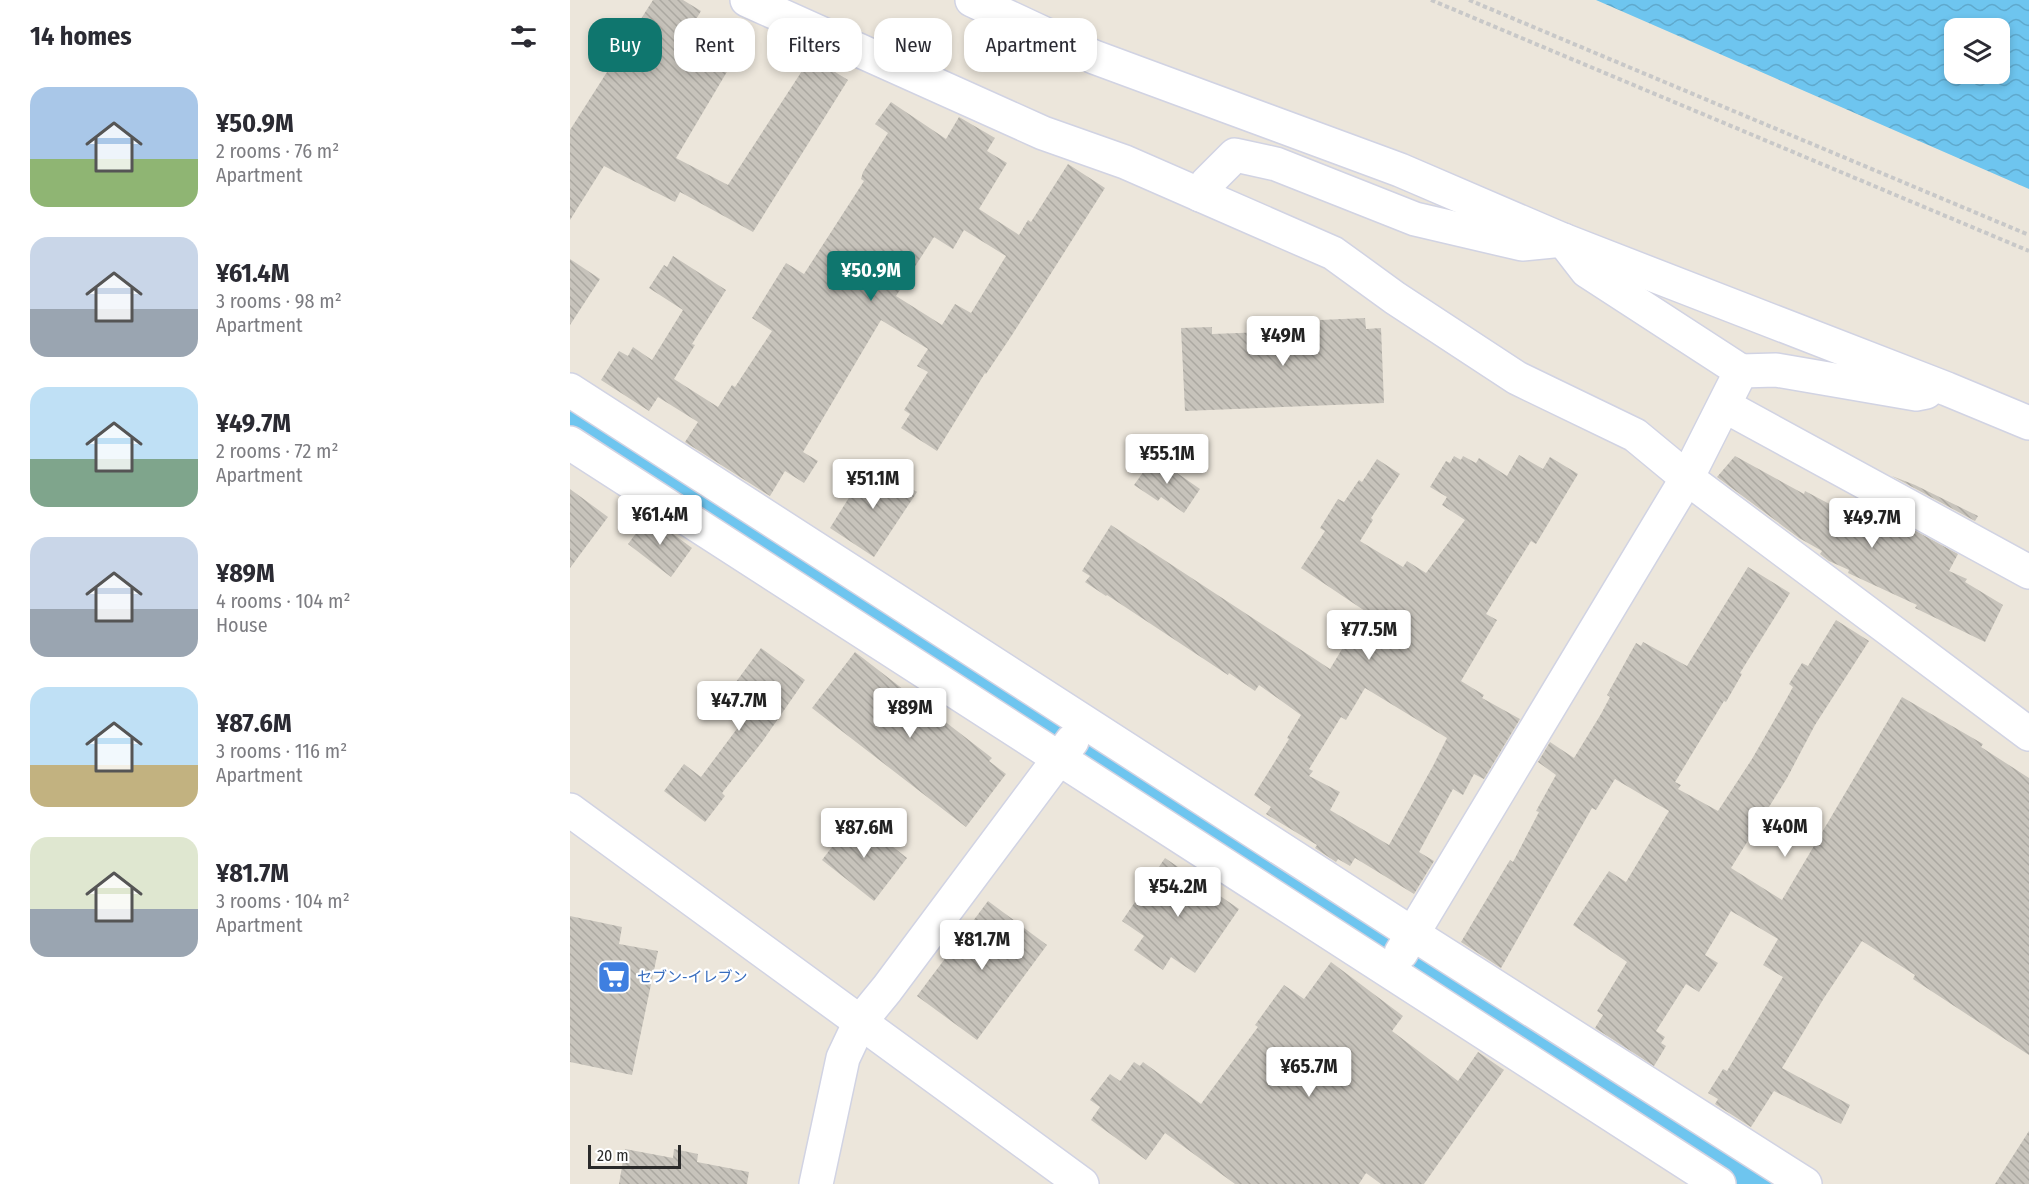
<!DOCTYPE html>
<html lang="en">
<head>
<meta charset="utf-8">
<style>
  body { margin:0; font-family:"Fira Sans Condensed","Noto Sans JP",sans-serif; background:#f2f2f3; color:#2b2b33; height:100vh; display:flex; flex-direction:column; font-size:22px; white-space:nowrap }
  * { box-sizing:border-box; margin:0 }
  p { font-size:20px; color:#7c7c81 }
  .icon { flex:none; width:33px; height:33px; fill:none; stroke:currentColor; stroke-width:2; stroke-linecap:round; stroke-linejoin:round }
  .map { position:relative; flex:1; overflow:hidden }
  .drawer { display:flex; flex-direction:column; background:#fff; width:570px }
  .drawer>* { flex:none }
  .top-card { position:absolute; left:18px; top:18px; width:570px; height:54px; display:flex; gap:12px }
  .controls { position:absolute; left:1374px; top:18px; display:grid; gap:12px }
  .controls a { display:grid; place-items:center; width:66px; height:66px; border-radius:12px; background:#fff; box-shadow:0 3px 9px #0003; font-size:30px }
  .scale { position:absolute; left:18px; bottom:15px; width:93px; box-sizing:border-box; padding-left:6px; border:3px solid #2a2a2a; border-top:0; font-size:16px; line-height:21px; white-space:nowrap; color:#2a2a2a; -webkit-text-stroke:4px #fff; paint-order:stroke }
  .price { position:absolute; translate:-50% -51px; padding:0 14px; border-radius:6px; background:#fff; color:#222; font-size:20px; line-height:39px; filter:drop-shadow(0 2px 3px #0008) }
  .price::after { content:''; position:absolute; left:50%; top:36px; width:18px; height:14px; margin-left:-9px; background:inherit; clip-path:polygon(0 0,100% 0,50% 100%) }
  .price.selected { background:#0f766e; color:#fff }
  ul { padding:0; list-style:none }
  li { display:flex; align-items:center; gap:18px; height:150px; padding:0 30px }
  li span { display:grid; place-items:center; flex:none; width:168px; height:120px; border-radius:18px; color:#555 }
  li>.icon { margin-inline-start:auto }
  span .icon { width:72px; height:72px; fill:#fffc; stroke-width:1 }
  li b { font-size:26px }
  h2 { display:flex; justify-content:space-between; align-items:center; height:72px; padding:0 30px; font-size:26px }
  .pill { padding:0 21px; border-radius:18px; background:#fff; box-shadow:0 3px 9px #0003; font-size:21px; line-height:54px }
  .pill.selected { background:#0f766e; color:#fff }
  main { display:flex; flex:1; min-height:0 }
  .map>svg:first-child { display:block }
</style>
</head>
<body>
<main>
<section class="drawer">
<h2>14 homes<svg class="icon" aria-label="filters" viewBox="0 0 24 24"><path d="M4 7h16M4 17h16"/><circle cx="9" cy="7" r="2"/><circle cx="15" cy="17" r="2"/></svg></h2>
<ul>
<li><span style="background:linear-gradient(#a9c7e8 60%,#8fb573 0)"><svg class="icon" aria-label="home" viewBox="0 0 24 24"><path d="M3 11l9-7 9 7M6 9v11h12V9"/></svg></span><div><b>¥50.9M</b><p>2 rooms · 76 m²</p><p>Apartment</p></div></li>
<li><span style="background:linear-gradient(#c9d6e8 60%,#9aa5b1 0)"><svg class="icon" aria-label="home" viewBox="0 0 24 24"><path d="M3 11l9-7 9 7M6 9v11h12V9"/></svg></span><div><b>¥61.4M</b><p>3 rooms · 98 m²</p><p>Apartment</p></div></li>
<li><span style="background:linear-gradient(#bfe0f5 60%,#7fa58c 0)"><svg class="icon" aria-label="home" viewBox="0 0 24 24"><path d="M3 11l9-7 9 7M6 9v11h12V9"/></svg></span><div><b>¥49.7M</b><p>2 rooms · 72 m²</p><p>Apartment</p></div></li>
<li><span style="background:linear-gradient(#c9d6e8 60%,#9aa5b1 0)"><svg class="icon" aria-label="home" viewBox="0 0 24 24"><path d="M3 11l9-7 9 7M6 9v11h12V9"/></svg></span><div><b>¥89M</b><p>4 rooms · 104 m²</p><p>House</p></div></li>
<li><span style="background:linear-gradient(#bfe0f5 65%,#c2b280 0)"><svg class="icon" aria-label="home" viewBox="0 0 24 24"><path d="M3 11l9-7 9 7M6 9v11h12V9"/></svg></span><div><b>¥87.6M</b><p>3 rooms · 116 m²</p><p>Apartment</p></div></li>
<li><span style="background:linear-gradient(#dfe7d0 60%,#9aa5b1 0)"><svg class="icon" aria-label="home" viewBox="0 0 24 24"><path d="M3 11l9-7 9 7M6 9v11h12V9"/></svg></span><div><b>¥81.7M</b><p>3 rooms · 104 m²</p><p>Apartment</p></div></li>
</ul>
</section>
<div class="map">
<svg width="1459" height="1184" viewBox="0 0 1459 1184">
  <defs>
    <pattern id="water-waves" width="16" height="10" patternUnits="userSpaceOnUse" patternTransform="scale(1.5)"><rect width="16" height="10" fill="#6ec5ef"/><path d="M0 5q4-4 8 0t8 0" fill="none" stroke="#5fa9cd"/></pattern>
    <pattern id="building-back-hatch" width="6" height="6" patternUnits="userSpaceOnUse" patternTransform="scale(1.5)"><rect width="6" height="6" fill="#c7c3bb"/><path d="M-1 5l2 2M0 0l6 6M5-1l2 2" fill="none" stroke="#aba8a1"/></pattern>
  </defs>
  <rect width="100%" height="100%" fill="#ece6db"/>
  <path fill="url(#water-waves)" fill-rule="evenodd" d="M1026,0H1459V189ZM1384,28H1430V74H1384Z"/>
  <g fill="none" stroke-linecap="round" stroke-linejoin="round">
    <polyline stroke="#6ec5ef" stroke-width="33" points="0,413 1195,1184"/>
  </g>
  <g fill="url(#building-back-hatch)" fill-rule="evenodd">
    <polygon points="83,0 113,0 131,11 125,21 171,48 106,158 158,185 241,57 278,80 183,232 110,192 105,202 34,166 0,220 0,130"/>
    <path d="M321,102L376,139L389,117L425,138L417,151L437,163L409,209L449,235L458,220L461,222L498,164L535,188L442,335L416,374L415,373L367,451L331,428L340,414L334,410L358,372L347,366L358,349L311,320L233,452L248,461L234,483L215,471L200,496L115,442L128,422L88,397L79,411L31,380L49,351L58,356L63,347L82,360L113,310L79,288L94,265L97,267L103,256L156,290L122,344L125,345L104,379L148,407L162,385L165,387L202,331L182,318L216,263L234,274L294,181L291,179L293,172L318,133L305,124ZM394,230L436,256L401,313L385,304L372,325L326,296L364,237L383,249Z"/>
    <polygon points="0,259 30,279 0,325"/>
    <polygon points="795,318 796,329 811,328 814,403 615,411 611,328 642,327 642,334 750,330 750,320"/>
    <path d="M949,455L973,469L980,457L1008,474L966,544L961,541L916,614L927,620L891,681L914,695L912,698L950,719L914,779L904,774L893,795L883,789L849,852L864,861L844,894L785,858L780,866L768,859L766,862L745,848L747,845L696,814L701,807L684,795L719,739L717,738L731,715L689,685L685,691L659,673L658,675L537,595L536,596L515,582L520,576L512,571L541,525L760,669L795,611L731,568L755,531L750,528L768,499L774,502L789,480L792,482L807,459L830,474L801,518L803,520L790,541L833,567L837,561L856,573L895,520L872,505L877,497L860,487L876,461L880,463L884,456L891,460L893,456L906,463L909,458L937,476ZM795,688L877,738L863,766L819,845L760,810L770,792L739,776L743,771L739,769L771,717L776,720Z"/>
    <polygon points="1165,456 1234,494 1235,491 1282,516 1289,500 1388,554 1379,571 1397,579 1395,582 1433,605 1415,642 1345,608 1347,605 1278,573 1279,570 1259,561 1250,554 1252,551 1229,538 1147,477"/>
    <polygon points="584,457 630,489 614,513 591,497 588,501 564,485"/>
    <polygon points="300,464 347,492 304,557 260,528"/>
    <polygon points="1322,476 1345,485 1408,516 1405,521"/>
    <polygon points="0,489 38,517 0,568"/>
    <polygon points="79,516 122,548 101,577 58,544"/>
    <polygon points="1178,567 1220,593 1170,673 1172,674 1156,702 1154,701 1105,782 1111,785 1108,789 1148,811 1182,759 1213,705 1223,687 1219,684 1232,663 1238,666 1266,620 1299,641 1245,725 1217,778 1161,868 1212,900 1332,697 1413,744 1411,747 1459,778 1459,1055 1343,979 1345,975 1292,941 1254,998 1212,1068 1280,1105 1271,1124 1204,1091 1181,1127 1145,1104 1148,1099 1138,1093 1153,1069 1157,1071 1213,977 1193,965 1208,939 1161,911 1135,955 1148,963 1129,992 1116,984 1086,1031 1095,1037 1091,1043 1096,1046 1084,1066 1025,1028 1033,1015 1027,1011 1057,962 1003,925 1039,871 1056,882 1099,811 1045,779 1026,810 1022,808 931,968 891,942 940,860 943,862 969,812 966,811 986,775 968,762 980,742 1004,758 1031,714 1040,697 1037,695 1066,643 1071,646 1073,642 1117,666"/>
    <polygon points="191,648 235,680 192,742 152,793 155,796 135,822 94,791 114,764 131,777 175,718 152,701"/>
    <polygon points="285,652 422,758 419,761 436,774 396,827 242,708"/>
    <polygon points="285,817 337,858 304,901 252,860"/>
    <polygon points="595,858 669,909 625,973 601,957 593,970 564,950 574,936 552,921"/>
    <polygon points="418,901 477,945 407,1040 347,996"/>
    <polygon points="0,916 52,927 49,944 88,951 62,1075 0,1062"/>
    <polygon points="761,962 833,1016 822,1031 888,1081 908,1052 934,1070 854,1184 811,1184 796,1173 789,1184 665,1184 595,1133 576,1160 521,1120 530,1107 520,1100 540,1074 550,1081 564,1062 570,1066 573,1062 631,1104 688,1027 685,1025 714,985 734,999"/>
    <polygon points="1459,1131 1459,1184 1425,1184"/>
    <polygon points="55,1149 103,1158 104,1149 128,1154 127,1162 179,1172 177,1184 49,1184"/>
  </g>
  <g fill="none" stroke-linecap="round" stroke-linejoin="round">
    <g stroke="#d1d3e3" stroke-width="36">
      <g id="minor">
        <polyline points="177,0 473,133 555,162 763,253 825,298 947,378 1065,435 1117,478 1459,734"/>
        <polyline points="402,0 524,57 830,170 993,240 1377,389 1459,423"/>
        <polyline points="630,195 637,183 665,155 706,164 845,219 952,244 993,240 1017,271 1171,371 1117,478 831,953"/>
        <polyline points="1171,371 1206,370 1346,394 1356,392"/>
        <polyline points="0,390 843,934 1235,1184"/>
        <polyline points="1155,406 1459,572"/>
        <polyline points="0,443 1149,1184"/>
        <polyline points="0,810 512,1184"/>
        <polyline points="246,1184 273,1058 290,1022 317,989 502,741"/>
      </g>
    </g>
    <g stroke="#c8c8c8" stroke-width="4" stroke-dasharray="4.5 3" stroke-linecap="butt">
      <polyline points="861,0 1459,251"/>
      <polyline points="899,0 1459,235"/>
    </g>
    <use href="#minor" stroke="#fff" stroke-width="33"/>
  </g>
  <defs>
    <g id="supermarket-square" transform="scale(1.725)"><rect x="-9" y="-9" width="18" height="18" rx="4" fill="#3f7fe0" stroke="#fff"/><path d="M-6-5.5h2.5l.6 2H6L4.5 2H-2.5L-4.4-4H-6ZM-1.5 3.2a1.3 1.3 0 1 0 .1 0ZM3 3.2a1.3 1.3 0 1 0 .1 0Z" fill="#fff"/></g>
  </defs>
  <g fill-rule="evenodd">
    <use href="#supermarket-square" x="44" y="977"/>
  </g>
  <g text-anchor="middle" stroke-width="4.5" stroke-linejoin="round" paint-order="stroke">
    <g font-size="15" fill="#366cbe" stroke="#fff" text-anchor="start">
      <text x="67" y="982">セブン-イレブン</text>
    </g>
  </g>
</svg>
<div class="controls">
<a><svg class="icon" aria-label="layers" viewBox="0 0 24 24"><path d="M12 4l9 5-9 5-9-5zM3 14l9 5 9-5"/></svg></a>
</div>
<div class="scale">20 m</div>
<b class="price selected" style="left:301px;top:302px">¥50.9M</b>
<b class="price" style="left:713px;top:367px">¥49M</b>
<b class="price" style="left:597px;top:485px">¥55.1M</b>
<b class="price" style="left:303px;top:510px">¥51.1M</b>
<b class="price" style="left:90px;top:546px">¥61.4M</b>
<b class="price" style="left:1302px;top:549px">¥49.7M</b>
<b class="price" style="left:799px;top:661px">¥77.5M</b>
<b class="price" style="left:169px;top:732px">¥47.7M</b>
<b class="price" style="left:340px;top:739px">¥89M</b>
<b class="price" style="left:1215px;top:858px">¥40M</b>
<b class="price" style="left:294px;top:859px">¥87.6M</b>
<b class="price" style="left:608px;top:918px">¥54.2M</b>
<b class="price" style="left:412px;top:971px">¥81.7M</b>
<b class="price" style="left:739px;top:1098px">¥65.7M</b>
<div class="top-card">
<a class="pill selected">Buy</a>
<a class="pill">Rent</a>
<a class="pill">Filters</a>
<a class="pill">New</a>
<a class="pill">Apartment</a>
</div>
</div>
</main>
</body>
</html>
